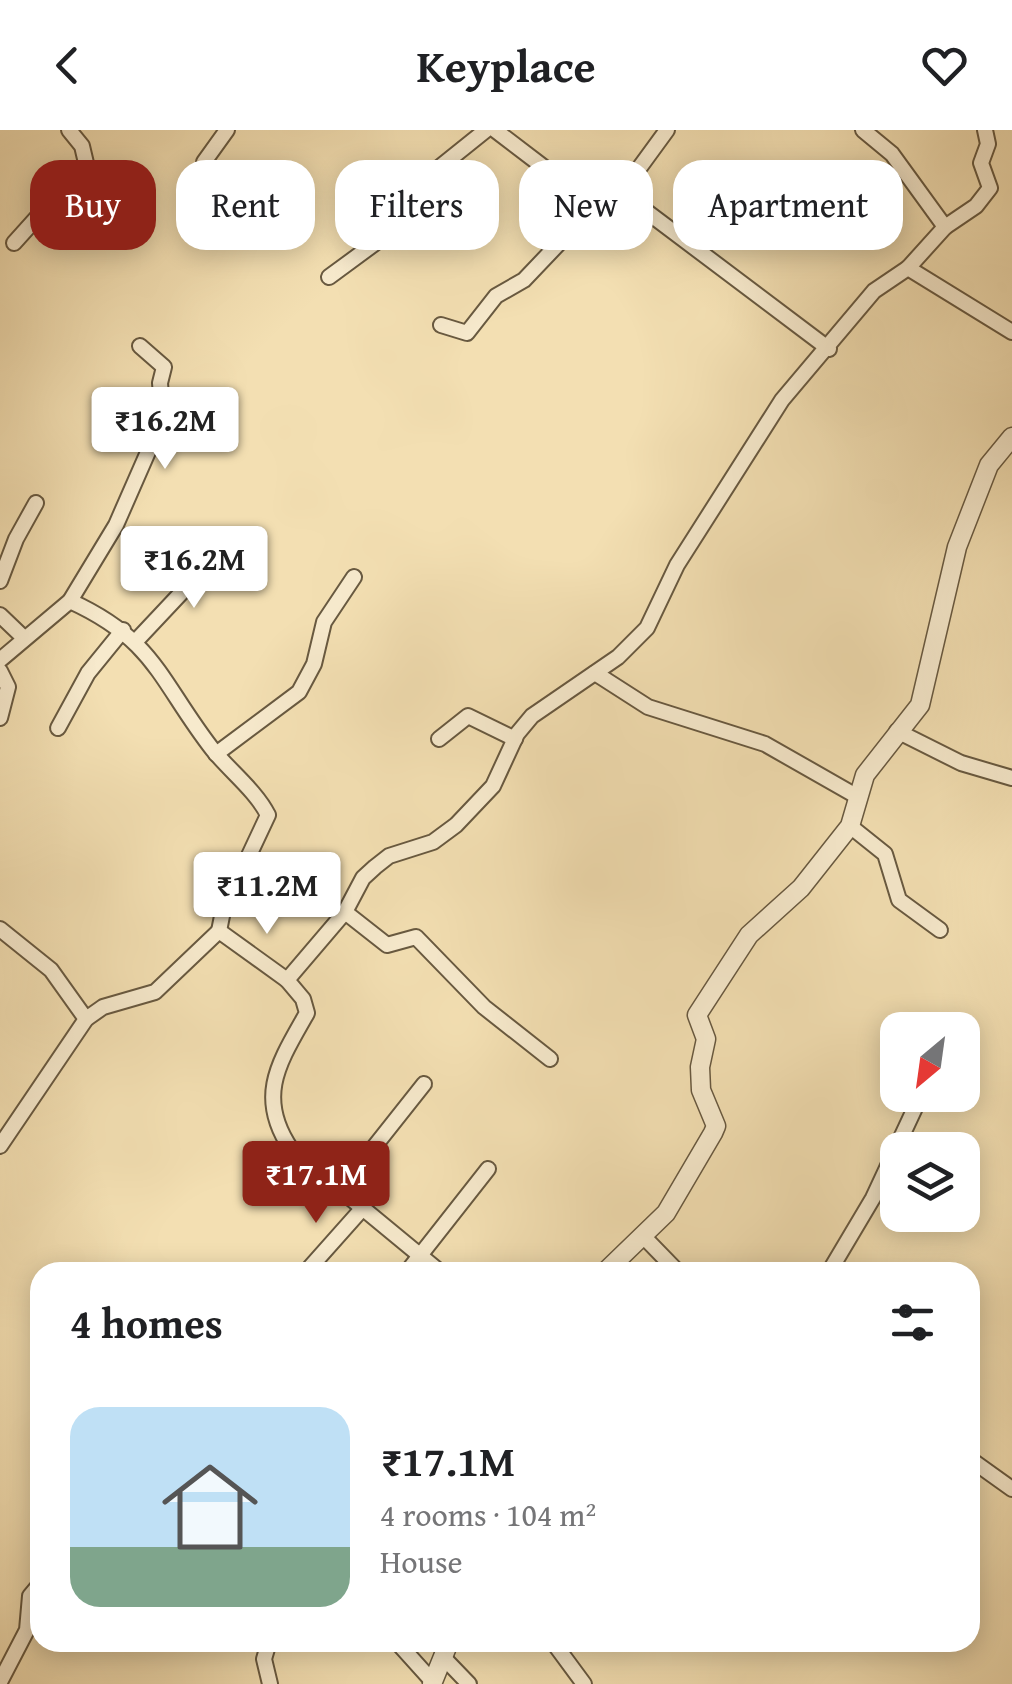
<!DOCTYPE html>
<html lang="en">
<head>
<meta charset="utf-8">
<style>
  body { margin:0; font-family:"Gentium Book Plus",serif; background:#f6f6f6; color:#202124; height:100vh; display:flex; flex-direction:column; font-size:38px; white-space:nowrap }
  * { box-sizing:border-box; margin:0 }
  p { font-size:32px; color:#757577 }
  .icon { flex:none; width:55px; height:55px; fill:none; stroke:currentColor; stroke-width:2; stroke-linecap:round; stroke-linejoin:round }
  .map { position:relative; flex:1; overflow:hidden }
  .details { position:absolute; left:30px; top:1132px; width:950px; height:390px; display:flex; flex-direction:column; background:#fff; border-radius:30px; box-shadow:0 5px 25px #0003 }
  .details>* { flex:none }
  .banner { position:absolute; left:30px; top:30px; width:952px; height:90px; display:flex; gap:20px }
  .needle { width:65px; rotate:209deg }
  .buttons { position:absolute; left:880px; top:882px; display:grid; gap:20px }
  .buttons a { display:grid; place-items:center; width:100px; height:100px; border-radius:20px; background:#fff; box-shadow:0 5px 25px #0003; font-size:50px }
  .price { position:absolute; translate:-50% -85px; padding:0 22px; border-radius:10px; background:#fff; color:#222; font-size:32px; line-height:65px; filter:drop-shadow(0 2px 5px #0008) }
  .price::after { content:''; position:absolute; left:50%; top:60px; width:30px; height:22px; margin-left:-15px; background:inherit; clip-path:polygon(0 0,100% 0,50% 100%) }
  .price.current { background:#8f2418; color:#fff }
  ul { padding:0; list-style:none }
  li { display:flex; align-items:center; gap:30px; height:250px; padding:0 40px }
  li span { display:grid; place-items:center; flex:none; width:280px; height:200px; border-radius:30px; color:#555 }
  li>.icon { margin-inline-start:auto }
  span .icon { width:120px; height:120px; fill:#fffc; stroke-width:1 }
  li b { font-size:42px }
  h2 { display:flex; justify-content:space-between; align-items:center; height:120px; padding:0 40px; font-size:42px }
  .tag { padding:0 35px; border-radius:30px; background:#fff; box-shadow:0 5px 25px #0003; font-size:35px; line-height:90px }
  .tag.current { background:#8f2418; color:#fff }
  header { display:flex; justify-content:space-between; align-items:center; height:130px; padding:0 40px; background:#fff; font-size:45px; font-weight:700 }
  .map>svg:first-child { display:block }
</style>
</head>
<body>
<header><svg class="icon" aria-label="back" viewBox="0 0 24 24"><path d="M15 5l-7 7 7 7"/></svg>Keyplace<svg class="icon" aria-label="heart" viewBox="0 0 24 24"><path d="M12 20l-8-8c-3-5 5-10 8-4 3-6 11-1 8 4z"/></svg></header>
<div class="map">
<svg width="1012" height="1554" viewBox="0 0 1012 1554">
  <rect width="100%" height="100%" fill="#f3dfb2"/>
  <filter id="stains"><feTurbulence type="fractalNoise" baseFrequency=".002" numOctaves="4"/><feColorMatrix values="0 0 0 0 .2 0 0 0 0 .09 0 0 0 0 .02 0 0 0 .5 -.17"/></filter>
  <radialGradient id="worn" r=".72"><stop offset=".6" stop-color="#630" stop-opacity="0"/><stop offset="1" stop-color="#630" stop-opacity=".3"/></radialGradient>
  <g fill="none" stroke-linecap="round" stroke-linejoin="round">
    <g stroke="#685940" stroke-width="18">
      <g id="minor">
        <polyline points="495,0 554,45 596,46 606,51 829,219"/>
        <polyline points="863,0 892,24 945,97 908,138"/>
        <polyline points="204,32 227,0"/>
        <polyline points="621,63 667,0"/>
        <polyline points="945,97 976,76 990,58 981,33 988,14 985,0"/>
        <polyline points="14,113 86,33 82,16 69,0"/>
        <polyline points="329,147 397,97 425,49 486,0"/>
        <polyline points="441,195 467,203 496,166 524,150 563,109 568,96 567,48"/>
        <polyline points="0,451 16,409 36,373"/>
        <path d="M70,471C156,510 160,552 213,620C230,641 256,661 268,685L223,781L219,801"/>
        <polyline points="0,485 24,508"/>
        <polyline points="136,511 183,461 211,420"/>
        <polyline points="0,530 70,471 116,395 155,306 162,277 160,253 164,237 140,216"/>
        <polyline points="0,541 8,557 0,588"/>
        <polyline points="595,543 648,577 765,614 858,667"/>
        <polyline points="58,598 88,543 123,500"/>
        <polyline points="897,601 961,633 1012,648"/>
        <polyline points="439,609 468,586 515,609"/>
        <polyline points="216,624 299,562 314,534 324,492 354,447"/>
        <polyline points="850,696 885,724 899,770 940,800"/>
        <polyline points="345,782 387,815 416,807 484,877 550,929"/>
        <polyline points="0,799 51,840 86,889"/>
        <polyline points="219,801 287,850"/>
        <polyline points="0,1016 86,889 103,877 155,862 219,801"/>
        <polyline points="340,1060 424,954"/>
        <polyline points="644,1107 678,1142"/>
        <polyline points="306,1142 362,1079"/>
        <polyline points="407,1142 488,1039"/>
        <path d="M440,1142L291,1019C255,966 280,931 307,883L303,869L287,850L345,782L363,748L375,737L389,726L433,712L456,695L493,656L517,604L532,586L618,527L647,498L677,435L782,270L874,161L908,138L1012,202"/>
        <polyline points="829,1142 873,1068 921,965"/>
        <polyline points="970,1329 1012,1359"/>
        <polyline points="269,1512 264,1529 270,1554"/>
        <polyline points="397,1512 433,1552"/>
        <polyline points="553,1512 584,1554"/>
        <polyline points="442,1526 469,1554"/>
        <polyline points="0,1552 27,1500 30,1466 40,1454"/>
      </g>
    </g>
    <g stroke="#685940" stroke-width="21">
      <g id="tertiary">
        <polyline points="605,1142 666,1083 713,1003 716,996 701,960 700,937 706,909 697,885 749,805 801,758 850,696 865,645 920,575 957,417 989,335 1012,307"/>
        <polyline points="432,1554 449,1512"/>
      </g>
    </g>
    <use href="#minor" stroke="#f7eacd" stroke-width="14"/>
    <use href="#tertiary" stroke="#f7eacd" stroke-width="18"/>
  </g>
  <rect width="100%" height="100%" filter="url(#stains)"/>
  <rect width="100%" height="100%" fill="url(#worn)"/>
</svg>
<div class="buttons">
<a><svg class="needle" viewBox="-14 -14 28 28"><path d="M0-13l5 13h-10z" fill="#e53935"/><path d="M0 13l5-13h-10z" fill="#757577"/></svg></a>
<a><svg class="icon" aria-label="layers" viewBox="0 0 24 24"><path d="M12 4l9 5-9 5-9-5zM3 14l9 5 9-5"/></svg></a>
</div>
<b class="price" style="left:165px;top:342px">₹16.2M</b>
<b class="price" style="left:194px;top:481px">₹16.2M</b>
<b class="price" style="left:267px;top:807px">₹11.2M</b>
<b class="price current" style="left:316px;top:1096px">₹17.1M</b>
<div class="banner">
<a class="tag current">Buy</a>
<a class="tag">Rent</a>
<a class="tag">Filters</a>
<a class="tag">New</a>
<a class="tag">Apartment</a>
</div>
<section class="details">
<h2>4 homes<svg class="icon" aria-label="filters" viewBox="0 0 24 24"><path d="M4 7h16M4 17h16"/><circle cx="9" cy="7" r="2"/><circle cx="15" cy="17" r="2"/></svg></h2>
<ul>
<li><span style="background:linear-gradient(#bfe0f5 70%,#7fa58c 0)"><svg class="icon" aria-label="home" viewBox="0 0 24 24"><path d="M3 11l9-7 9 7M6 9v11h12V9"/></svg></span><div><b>₹17.1M</b><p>4 rooms · 104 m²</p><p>House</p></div></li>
</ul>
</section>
</div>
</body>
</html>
